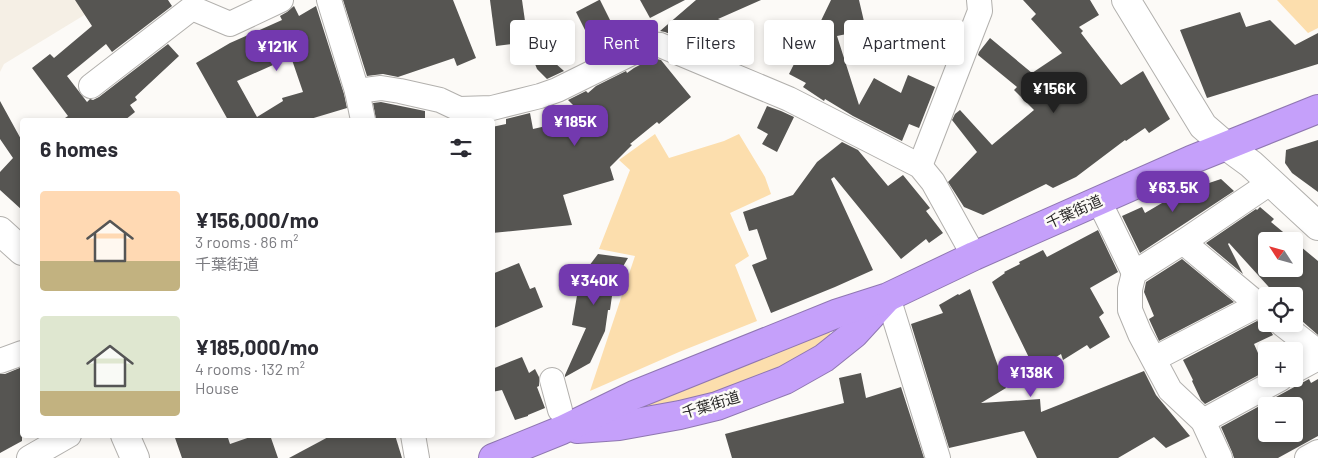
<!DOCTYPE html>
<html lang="en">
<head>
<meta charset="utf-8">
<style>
  body { margin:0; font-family:Barlow,"Noto Sans JP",sans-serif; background:#f2f2f3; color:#2b2b33; height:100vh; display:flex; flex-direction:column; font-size:19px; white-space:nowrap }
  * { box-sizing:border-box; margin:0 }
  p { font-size:16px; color:#7c7c81 }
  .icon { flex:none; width:28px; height:28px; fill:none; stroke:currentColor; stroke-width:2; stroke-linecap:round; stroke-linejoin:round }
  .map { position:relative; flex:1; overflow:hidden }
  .panel { position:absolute; left:20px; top:118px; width:475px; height:320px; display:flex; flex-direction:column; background:#fff; border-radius:5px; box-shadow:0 2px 8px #0003 }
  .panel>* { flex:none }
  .top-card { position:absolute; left:510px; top:20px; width:475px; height:45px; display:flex; gap:10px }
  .needle { width:32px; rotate:306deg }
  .buttons { position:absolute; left:1258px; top:232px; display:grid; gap:10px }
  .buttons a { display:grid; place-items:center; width:45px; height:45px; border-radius:5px; background:#fff; box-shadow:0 2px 8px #0003; font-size:25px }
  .price { position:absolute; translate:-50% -42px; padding:0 11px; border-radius:10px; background:#7339af; color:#fff; font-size:16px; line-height:32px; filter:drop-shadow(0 1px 2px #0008) }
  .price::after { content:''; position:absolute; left:50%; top:30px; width:15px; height:11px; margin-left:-8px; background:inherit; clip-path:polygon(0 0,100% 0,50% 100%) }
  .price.selected { background:#222; color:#fff }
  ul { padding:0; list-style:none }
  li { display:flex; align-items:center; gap:15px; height:125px; padding:0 20px }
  li span { display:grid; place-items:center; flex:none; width:140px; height:100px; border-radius:5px; color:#555 }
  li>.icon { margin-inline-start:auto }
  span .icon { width:60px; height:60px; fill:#fffc; stroke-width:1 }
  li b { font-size:21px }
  h2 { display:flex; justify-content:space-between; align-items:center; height:60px; padding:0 20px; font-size:21px }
  .chip { padding:0 18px; border-radius:5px; background:#fff; box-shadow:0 2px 8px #0003; font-size:18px; line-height:45px }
  .chip.selected { background:#7339af; color:#fff }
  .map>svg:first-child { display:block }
</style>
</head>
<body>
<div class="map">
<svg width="1318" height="458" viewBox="0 0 1318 458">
  <rect width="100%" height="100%" fill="#fcfaf7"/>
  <polygon fill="#f5efe5" points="0,0 109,0 4,64 0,72"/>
  <g fill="#fcdead">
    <polygon points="1277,0 1318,0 1318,28 1308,33"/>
    <polygon points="655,134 669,158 724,141 739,134 765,177 771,194 730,213 749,256 735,265 757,321 679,352 590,391 635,256 599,249 630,170 619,160"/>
    <polygon points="828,330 831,335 832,340 781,369 713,395 642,409 641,406"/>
  </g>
  <g fill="#565552" fill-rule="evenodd">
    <polygon points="75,0 168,0 172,6 112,52 106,44 67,76 87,102 90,99 93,100 99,97 168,44 179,56 135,97 137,100 130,105 135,112 125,120 62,120 68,116 32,68 50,54 54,58 92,26"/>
    <polygon points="343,0 453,0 476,58 457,66 454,58 398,77 383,74 367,76"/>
    <polygon points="490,0 522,0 528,42 496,46"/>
    <polygon points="599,0 600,0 614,28 590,40 576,12"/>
    <polygon points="640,0 685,0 650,18"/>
    <polygon points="696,0 761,0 718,19 754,35 742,63 665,32 660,31"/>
    <polygon points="831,0 859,0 866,30 837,36 859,105 874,78 901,93 908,75 935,87 919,128 909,124 902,141 853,116 825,99 824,101 803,87 806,83 789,74 796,60 786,55 801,25 816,31"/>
    <polygon points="1023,0 1090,0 1099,15 1079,27 1083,31 1081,33 1121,85 1143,71 1170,119 1149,133 1145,128 1126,141 1125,140 1076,177 1053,188 1046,184 983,215 964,207 948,182 977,152 952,120 955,114 960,110 992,145 1034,110 1014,90 1017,87 978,55 979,52 990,38 1032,73 1062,53 1031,19 1036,14"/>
    <path d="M294,6L299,16L316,6L344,94L347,108L307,120H228L196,63L230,43L282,20L280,16L287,12ZM291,57L303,92L282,98L283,101L257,117L237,81Z"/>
    <polygon points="1240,12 1246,27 1270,20 1295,45 1318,33 1318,64 1207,98 1180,30"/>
    <polygon points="546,41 555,63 564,71 547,79 537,69 529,49"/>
    <polygon points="653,58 661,60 691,97 659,124 657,122 630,144 632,145 610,167 614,180 563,195 572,225 492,233 492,127 506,124 506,119 530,113 533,129 546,126 548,135 590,122 568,100 586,91 588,93 596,86 626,71 627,73 634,68"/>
    <polygon points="0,101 22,141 22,210 0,190 0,172 13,158 0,139"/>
    <polygon points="381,102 425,111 425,120 376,120 373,103"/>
    <polygon points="767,106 781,111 794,117 777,152 762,144 768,134 757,128"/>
    <polygon points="1318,140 1318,192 1292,173 1285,163 1286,150"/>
    <polygon points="842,142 858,150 888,186 903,175 930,208 926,211 943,233 929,243 926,239 901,259 834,177 831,179 873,270 835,287 771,313 752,265 767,259 757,229 749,231 743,212 793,195 817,162"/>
    <polygon points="1221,179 1234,191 1140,253 1122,216 1142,207 1145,213 1179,193"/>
    <path d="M1260,207L1274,219L1271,222L1318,261V335L1294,314V296H1277L1229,243L1228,244L1243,274L1206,243L1256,209L1257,210ZM1266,241H1294V269H1266Z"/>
    <polygon points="1098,230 1118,272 1090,288 1104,313 1099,317 1110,337 1090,349 1087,345 1063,360 1061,354 1035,370 992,282 1005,273 1004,272 1020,264 1019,262 1043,250 1047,257"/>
    <polygon points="598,254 628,258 614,282 610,310 608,310 605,331 590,363 565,377 565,375 586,328 572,325 580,278"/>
    <polygon points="1182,259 1234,302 1159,341 1149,319 1154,316 1144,292 1146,282"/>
    <polygon points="519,263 530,289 535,287 543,307 492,329 492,274"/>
    <polygon points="970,289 1006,388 981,403 1040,399 1041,412 1144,371 1156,395 1190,436 1166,448 1154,437 1118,458 1037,458 1024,431 949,448 911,324 943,313 939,305 958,294 959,295"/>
    <polygon points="1257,321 1263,324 1268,324 1270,330 1273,335 1254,344 1266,371 1205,404 1201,400 1192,381 1193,380 1183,360"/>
    <polygon points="522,357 529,373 535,369 539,377 539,386 537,387 545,408 528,415 528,416 515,420 502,390 492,392 492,369"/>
    <polygon points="22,367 22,441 0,453 0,374 5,374"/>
    <polygon points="861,373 866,398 901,387 924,458 732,458 725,434 844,403 839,378"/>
    <path d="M1309,379L1311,383L1318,379V436L1278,458H1234L1232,452L1221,427ZM1266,406H1294V434H1266Z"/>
    <polygon points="174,435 227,435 230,444 256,435 270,435 278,458 182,458"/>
    <polygon points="332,435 395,435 402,458 289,458"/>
  </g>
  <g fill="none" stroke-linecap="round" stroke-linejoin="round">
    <g stroke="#b2b0ad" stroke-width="26">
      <g id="street">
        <polyline points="329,0 357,91 363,120"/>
        <polyline points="91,86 192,8 230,24 281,0"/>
        <polyline points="357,91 381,88 400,91 440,100 459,109 492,108 540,96 557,90 650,44 660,45 789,99 920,166 933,182 974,256"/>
        <polyline points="920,166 980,11 979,0"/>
        <polyline points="1099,201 1134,273"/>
        <polyline points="1183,242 1266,311"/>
        <polyline points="888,297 938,458"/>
        <polyline points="1282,324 1318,352"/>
        <polyline points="1154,359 1258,305"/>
        <polyline points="0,361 22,353"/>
        <polyline points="1294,371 1318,358"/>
        <polyline points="552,380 560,410"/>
        <polyline points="1203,421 1280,379"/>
        <polyline points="413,435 417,458"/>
        <polyline points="29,458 69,435"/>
        <polyline points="1220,458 1203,421 1170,390 1140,334 1130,310 1130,289 1134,273 1183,242 1270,183"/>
        <polyline points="1307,458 1318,452"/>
      </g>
    </g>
    <g stroke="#b2b0ad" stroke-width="30">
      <g id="secondary">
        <polyline points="1126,0 1203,126 1225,145 1251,164 1318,226"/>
        <polyline points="0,231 22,251"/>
        <polyline points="125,435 135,458"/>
      </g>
    </g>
    <g stroke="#8f77b1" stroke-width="30">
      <g id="highway">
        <polyline points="577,429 619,426 680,415 717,406 785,380 824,358 854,334 887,298"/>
        <polyline points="493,458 562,430 634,395 838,313 888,297 974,256 1191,160 1318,109"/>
      </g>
    </g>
    <use href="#street" stroke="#fff" stroke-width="24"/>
    <use href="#secondary" stroke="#fff" stroke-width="28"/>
    <use href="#highway" stroke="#c5a0fa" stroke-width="28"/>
  </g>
  <g text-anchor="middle" stroke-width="5" stroke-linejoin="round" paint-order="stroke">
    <g font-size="15" fill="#2c2b2a" stroke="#fcfaf7">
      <text transform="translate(1074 212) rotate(-24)" y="5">千葉街道</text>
      <text transform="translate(711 405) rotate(-17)" y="5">千葉街道</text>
    </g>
  </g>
</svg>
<div class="buttons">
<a><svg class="needle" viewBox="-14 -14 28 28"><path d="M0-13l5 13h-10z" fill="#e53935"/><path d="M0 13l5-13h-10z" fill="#7c7c81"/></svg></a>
<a><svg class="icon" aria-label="locate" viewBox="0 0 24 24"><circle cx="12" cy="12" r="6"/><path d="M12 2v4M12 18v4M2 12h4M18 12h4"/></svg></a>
<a>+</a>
<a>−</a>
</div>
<b class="price" style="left:277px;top:72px">¥121K</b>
<b class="price selected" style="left:1054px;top:114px">¥156K</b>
<b class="price" style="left:575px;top:147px">¥185K</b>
<b class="price" style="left:1173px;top:213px">¥63.5K</b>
<b class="price" style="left:594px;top:306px">¥340K</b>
<b class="price" style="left:1031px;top:398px">¥138K</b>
<div class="top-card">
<a class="chip">Buy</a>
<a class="chip selected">Rent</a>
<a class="chip">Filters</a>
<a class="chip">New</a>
<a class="chip">Apartment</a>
</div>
<section class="panel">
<h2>6 homes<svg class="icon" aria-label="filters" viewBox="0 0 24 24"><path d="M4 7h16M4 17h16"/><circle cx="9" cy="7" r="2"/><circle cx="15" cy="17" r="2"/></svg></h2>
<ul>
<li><span style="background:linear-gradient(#ffd9b3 70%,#c2b280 0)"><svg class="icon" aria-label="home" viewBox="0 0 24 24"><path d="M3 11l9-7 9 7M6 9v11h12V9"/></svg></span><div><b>¥156,000/mo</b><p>3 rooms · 86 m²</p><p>千葉街道</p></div></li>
<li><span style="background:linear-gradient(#dfe7d0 75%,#c2b280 0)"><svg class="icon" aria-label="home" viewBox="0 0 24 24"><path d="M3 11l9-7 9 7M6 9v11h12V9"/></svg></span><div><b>¥185,000/mo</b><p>4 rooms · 132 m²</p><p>House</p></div></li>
</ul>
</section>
</div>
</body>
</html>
